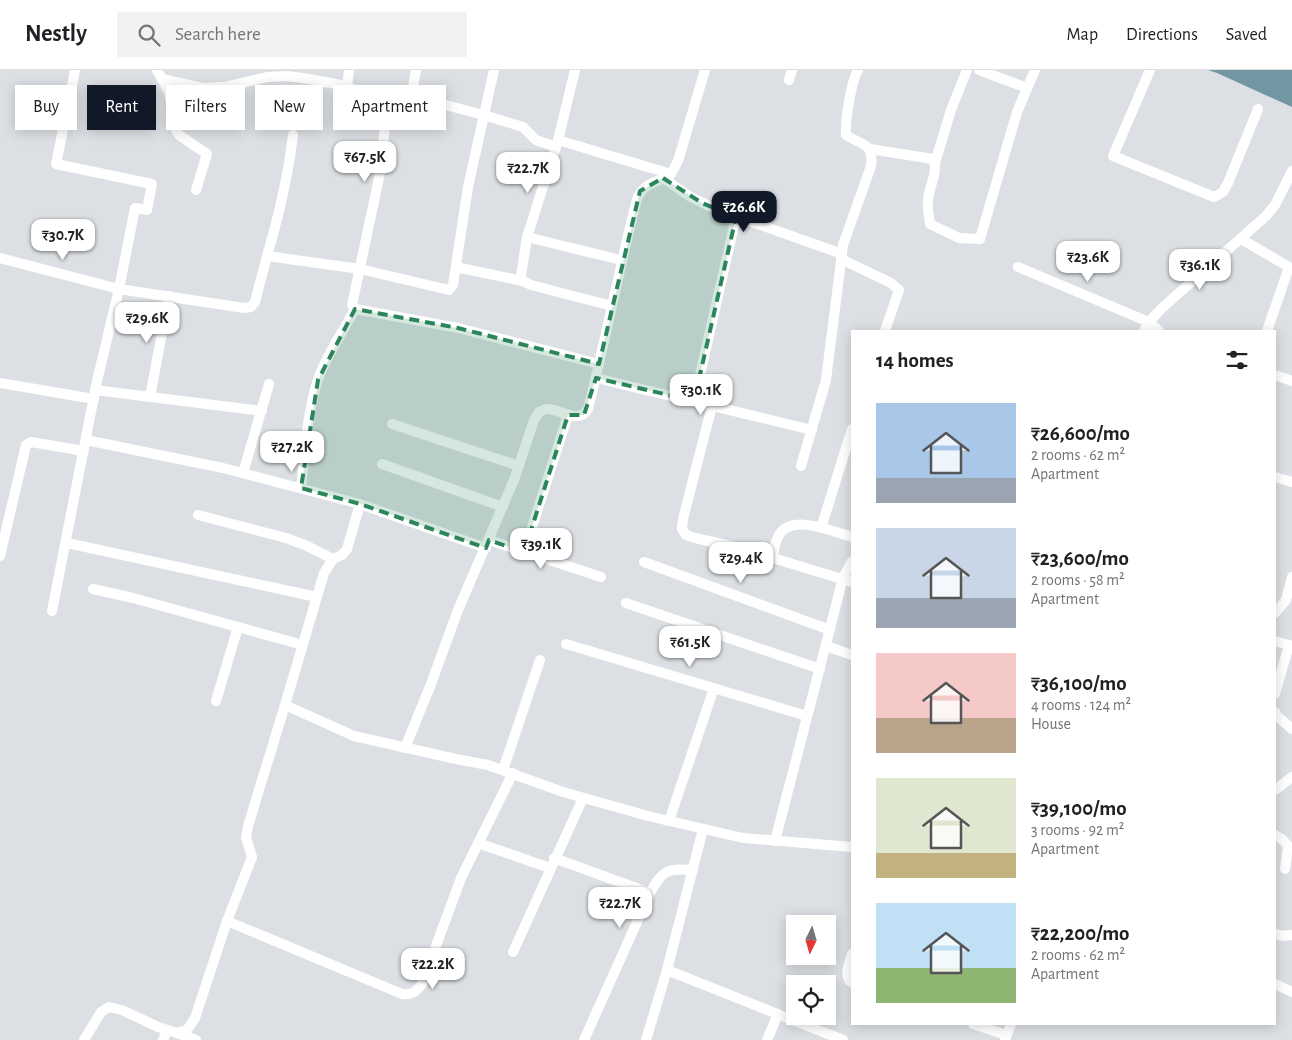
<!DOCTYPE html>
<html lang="en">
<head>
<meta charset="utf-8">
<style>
  body { margin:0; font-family:"Alegreya Sans",sans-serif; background:#f2f2f2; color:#202124; height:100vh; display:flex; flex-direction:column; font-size:19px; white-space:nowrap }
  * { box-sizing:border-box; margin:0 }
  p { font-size:16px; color:#757577 }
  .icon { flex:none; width:28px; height:28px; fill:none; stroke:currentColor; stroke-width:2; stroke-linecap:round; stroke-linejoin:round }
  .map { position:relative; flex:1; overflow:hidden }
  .drawer { position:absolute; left:851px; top:260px; width:425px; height:695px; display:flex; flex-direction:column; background:#fff; border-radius:0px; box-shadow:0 2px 12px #0003 }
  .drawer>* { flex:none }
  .banner { position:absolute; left:15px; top:15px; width:475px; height:45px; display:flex; gap:10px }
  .needle { width:32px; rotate:185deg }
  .controls { position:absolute; left:786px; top:845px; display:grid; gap:10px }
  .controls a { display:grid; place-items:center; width:50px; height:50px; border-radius:0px; background:#fff; box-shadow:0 2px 12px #0003; font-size:25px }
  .price { position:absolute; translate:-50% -42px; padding:0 11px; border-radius:10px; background:#fff; color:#222; font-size:16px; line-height:32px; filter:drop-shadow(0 1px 2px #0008) }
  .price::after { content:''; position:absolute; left:50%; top:30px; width:15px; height:11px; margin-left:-8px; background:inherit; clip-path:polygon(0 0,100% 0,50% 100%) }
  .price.selected { background:#111827; color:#fff }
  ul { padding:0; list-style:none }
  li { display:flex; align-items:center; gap:15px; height:125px; padding:0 25px }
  li span { display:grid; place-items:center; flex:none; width:140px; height:100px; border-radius:0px; color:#555 }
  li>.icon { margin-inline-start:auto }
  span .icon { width:60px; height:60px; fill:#fffc; stroke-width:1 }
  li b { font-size:21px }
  h2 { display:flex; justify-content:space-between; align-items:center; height:60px; padding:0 25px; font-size:21px }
  .chip { padding:0 18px; border-radius:0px; background:#fff; box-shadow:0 2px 12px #0003; font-size:18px; line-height:45px }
  .chip.selected { background:#111827; color:#fff }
  header { display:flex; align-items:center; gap:30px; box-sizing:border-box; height:70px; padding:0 25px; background:#fff; border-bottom:1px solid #e0e0e0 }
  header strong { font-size:24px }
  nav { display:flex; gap:28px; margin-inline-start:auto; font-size:18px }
  .search { width:350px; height:45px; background:#f2f2f2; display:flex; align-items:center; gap:12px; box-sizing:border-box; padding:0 18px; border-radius:0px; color:#757577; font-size:19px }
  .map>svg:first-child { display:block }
</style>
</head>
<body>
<header>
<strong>Nestly</strong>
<div class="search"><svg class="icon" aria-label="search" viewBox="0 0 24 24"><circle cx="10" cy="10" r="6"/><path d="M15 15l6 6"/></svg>Search here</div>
<nav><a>Map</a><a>Directions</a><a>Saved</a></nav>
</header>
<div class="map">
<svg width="1292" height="970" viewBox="0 0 1292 970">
  <rect width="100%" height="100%" fill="#dce0e4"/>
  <polygon fill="#7397a2" points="1208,0 1292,0 1292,37 1217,3"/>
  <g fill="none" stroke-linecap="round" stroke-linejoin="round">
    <g stroke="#fff" stroke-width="10">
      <polyline points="157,0 169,22 176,60 179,65 207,84 196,120"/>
      <polyline points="979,0 1027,18"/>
      <polyline points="1150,0 1113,86 1214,127 1223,122 1228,113 1258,39"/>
      <polyline points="162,9 203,18 224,17 267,7 287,6 303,8 347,16 358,22 374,27 411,28 434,32 484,45 523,57 536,70 556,77"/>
      <polyline points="789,10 792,0"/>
      <polyline points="347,16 349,0"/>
      <polyline points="388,28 380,103 352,235 355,239 458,258 599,294"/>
      <polyline points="411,28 416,0"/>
      <path d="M293,65C288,108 279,145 267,186L360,199L449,220L453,215L468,117L494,0"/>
      <polyline points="558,70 671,104"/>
      <path d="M870,79L933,89C939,101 929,117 928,129C927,137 929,146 930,154L959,168L980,169L1017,42L1035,0"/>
      <polyline points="935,93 951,40 967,0"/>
      <polyline points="663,108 689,126 713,138 842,184"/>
      <polyline points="527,167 558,70 575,0"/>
      <polyline points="1241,169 1289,197 1267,261"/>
      <polyline points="0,188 119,219 244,238 251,237 255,232 267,186"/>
      <polyline points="841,189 891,213 899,220 885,261"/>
      <polyline points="456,197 523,211"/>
      <polyline points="1018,197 1149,252 1159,261"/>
      <polyline points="612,236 531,215 523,211 521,206 527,167 621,190"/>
      <polyline points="1144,261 1149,252 1162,238 1266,146 1275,135 1292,101"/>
      <polyline points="1275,305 1292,311"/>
      <polyline points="596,308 812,360"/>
      <polyline points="0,313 94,329"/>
      <polyline points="95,320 262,341"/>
      <polyline points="150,327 169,226"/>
      <polyline points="694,331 736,147"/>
      <polyline points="712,336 683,449 682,459 686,465 695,468 740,478 852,512"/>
      <polyline points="392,354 519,396"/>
      <polyline points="86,370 223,398 360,434 486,478"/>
      <polyline points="382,394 503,437"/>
      <path d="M801,396L826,310L843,175L871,96C874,72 862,76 846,65C845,51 851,12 858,0"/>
      <polyline points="243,403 269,314"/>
      <polyline points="1275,407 1292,412"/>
      <path d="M301,418C305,383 307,340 319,307C328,283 343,262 355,239"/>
      <polyline points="198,445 286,468 305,475 333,489"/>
      <polyline points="821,458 852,359"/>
      <polyline points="489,470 601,507"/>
      <polyline points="67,473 317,527"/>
      <polyline points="524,482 568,345"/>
      <polyline points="0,486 26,375 31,372 84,381"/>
      <path d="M772,488C774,481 775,471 779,465C792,443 834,462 852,467"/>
      <polyline points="644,492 830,560"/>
      <polyline points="93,519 133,528 303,575"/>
      <polyline points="626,533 820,599"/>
      <polyline points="52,541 97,311 119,219 135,138 147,140 152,114 56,94 75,0"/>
      <polyline points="1275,543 1286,530 1292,507"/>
      <polyline points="1275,571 1289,575 1275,624"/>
      <polyline points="566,574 807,646"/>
      <polyline points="826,576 852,585"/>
      <polyline points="216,631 238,557"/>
      <polyline points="285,635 324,503 333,489 342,485 347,479 360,434"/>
      <polyline points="1275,642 1276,645 1292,659"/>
      <path d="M405,678L431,614L458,540L514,410L534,350L539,342C542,341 544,339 547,339C562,339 578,355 588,339C606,269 619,199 637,129C644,112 656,114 669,105C673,102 675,96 678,91L705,0"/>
      <polyline points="503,700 540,590"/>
      <polyline points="1275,720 1292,707"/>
      <polyline points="669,751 714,618"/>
      <polyline points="1275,765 1282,769 1288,776 1285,799"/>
      <polyline points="775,771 843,508 852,491"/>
      <polyline points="478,773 550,798"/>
      <polyline points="554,788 650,823"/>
      <path d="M227,851L402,924C412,925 416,922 422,914L461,808L513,703"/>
      <polyline points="1275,864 1284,866 1292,865"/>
      <polyline points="513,882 583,728"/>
      <path d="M852,884C849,894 843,906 852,913"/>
      <polyline points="667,900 843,970"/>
      <polyline points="1275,914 1292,922"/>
      <polyline points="973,954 1006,965"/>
      <polyline points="177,963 196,970"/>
      <polyline points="84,970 101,942 109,937 122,940 158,957 177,963 187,960 195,948 227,851 252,787 246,768 248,756 285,635 354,666 456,689 488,695 563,722 648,746 743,768 852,777"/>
      <polyline points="163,970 167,960"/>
      <path d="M584,970L650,823C663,800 667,798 693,800"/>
      <polyline points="646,970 667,900 703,759"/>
      <polyline points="767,970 778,944"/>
      <polyline points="1005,970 1011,954"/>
    </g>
  </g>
  <path fill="#2b855a" fill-opacity="0.2" stroke="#2b855a" stroke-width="4" stroke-dasharray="10 6" stroke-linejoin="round" d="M663,108L702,133L736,147L694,331L596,308L584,345H568L524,482L489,470L486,478L360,434L301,418L318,310L355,239L458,258L599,294L640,121Z"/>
</svg>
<div class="controls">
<a><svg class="needle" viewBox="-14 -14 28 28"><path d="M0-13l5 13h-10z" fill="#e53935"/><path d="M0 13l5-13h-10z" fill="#757577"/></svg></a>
<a><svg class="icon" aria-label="locate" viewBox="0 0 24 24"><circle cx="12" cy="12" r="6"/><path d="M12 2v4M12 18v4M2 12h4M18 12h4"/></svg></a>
</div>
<b class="price" style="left:365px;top:113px">₹67.5K</b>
<b class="price" style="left:528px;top:124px">₹22.7K</b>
<b class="price selected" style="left:744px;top:163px">₹26.6K</b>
<b class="price" style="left:63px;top:191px">₹30.7K</b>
<b class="price" style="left:1088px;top:213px">₹23.6K</b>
<b class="price" style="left:1200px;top:221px">₹36.1K</b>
<b class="price" style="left:147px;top:274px">₹29.6K</b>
<b class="price" style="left:701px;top:346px">₹30.1K</b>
<b class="price" style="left:292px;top:403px">₹27.2K</b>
<b class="price" style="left:541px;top:500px">₹39.1K</b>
<b class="price" style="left:741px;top:514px">₹29.4K</b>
<b class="price" style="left:690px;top:598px">₹61.5K</b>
<b class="price" style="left:620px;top:859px">₹22.7K</b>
<b class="price" style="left:433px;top:920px">₹22.2K</b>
<div class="banner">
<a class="chip">Buy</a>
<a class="chip selected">Rent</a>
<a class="chip">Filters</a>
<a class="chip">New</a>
<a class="chip">Apartment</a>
</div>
<section class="drawer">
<h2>14 homes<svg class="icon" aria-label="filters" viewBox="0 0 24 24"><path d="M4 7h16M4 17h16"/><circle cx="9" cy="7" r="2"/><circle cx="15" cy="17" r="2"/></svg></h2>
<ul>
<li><span style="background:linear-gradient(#a9c7e8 75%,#9aa5b1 0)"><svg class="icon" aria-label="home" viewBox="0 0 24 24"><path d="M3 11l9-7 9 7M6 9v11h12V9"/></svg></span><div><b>₹26,600/mo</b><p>2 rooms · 62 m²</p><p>Apartment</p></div></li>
<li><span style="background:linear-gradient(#c9d6e8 70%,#9aa5b1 0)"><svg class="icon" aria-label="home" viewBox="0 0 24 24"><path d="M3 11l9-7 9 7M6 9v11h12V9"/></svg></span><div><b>₹23,600/mo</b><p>2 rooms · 58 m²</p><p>Apartment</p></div></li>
<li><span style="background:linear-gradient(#f6c9c9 65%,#b9a48a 0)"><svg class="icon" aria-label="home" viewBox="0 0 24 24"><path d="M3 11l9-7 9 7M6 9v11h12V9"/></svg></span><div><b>₹36,100/mo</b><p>4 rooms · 124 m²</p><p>House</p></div></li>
<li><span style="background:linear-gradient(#dfe7d0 75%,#c2b280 0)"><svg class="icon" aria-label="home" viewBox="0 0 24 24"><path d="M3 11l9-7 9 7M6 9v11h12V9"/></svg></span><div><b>₹39,100/mo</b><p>3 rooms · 92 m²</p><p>Apartment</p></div></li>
<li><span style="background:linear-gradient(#bfe0f5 65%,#8fb573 0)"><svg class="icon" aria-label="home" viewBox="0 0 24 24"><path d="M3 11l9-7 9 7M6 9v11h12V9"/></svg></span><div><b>₹22,200/mo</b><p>2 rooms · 62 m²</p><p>Apartment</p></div></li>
</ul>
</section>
</div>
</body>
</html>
